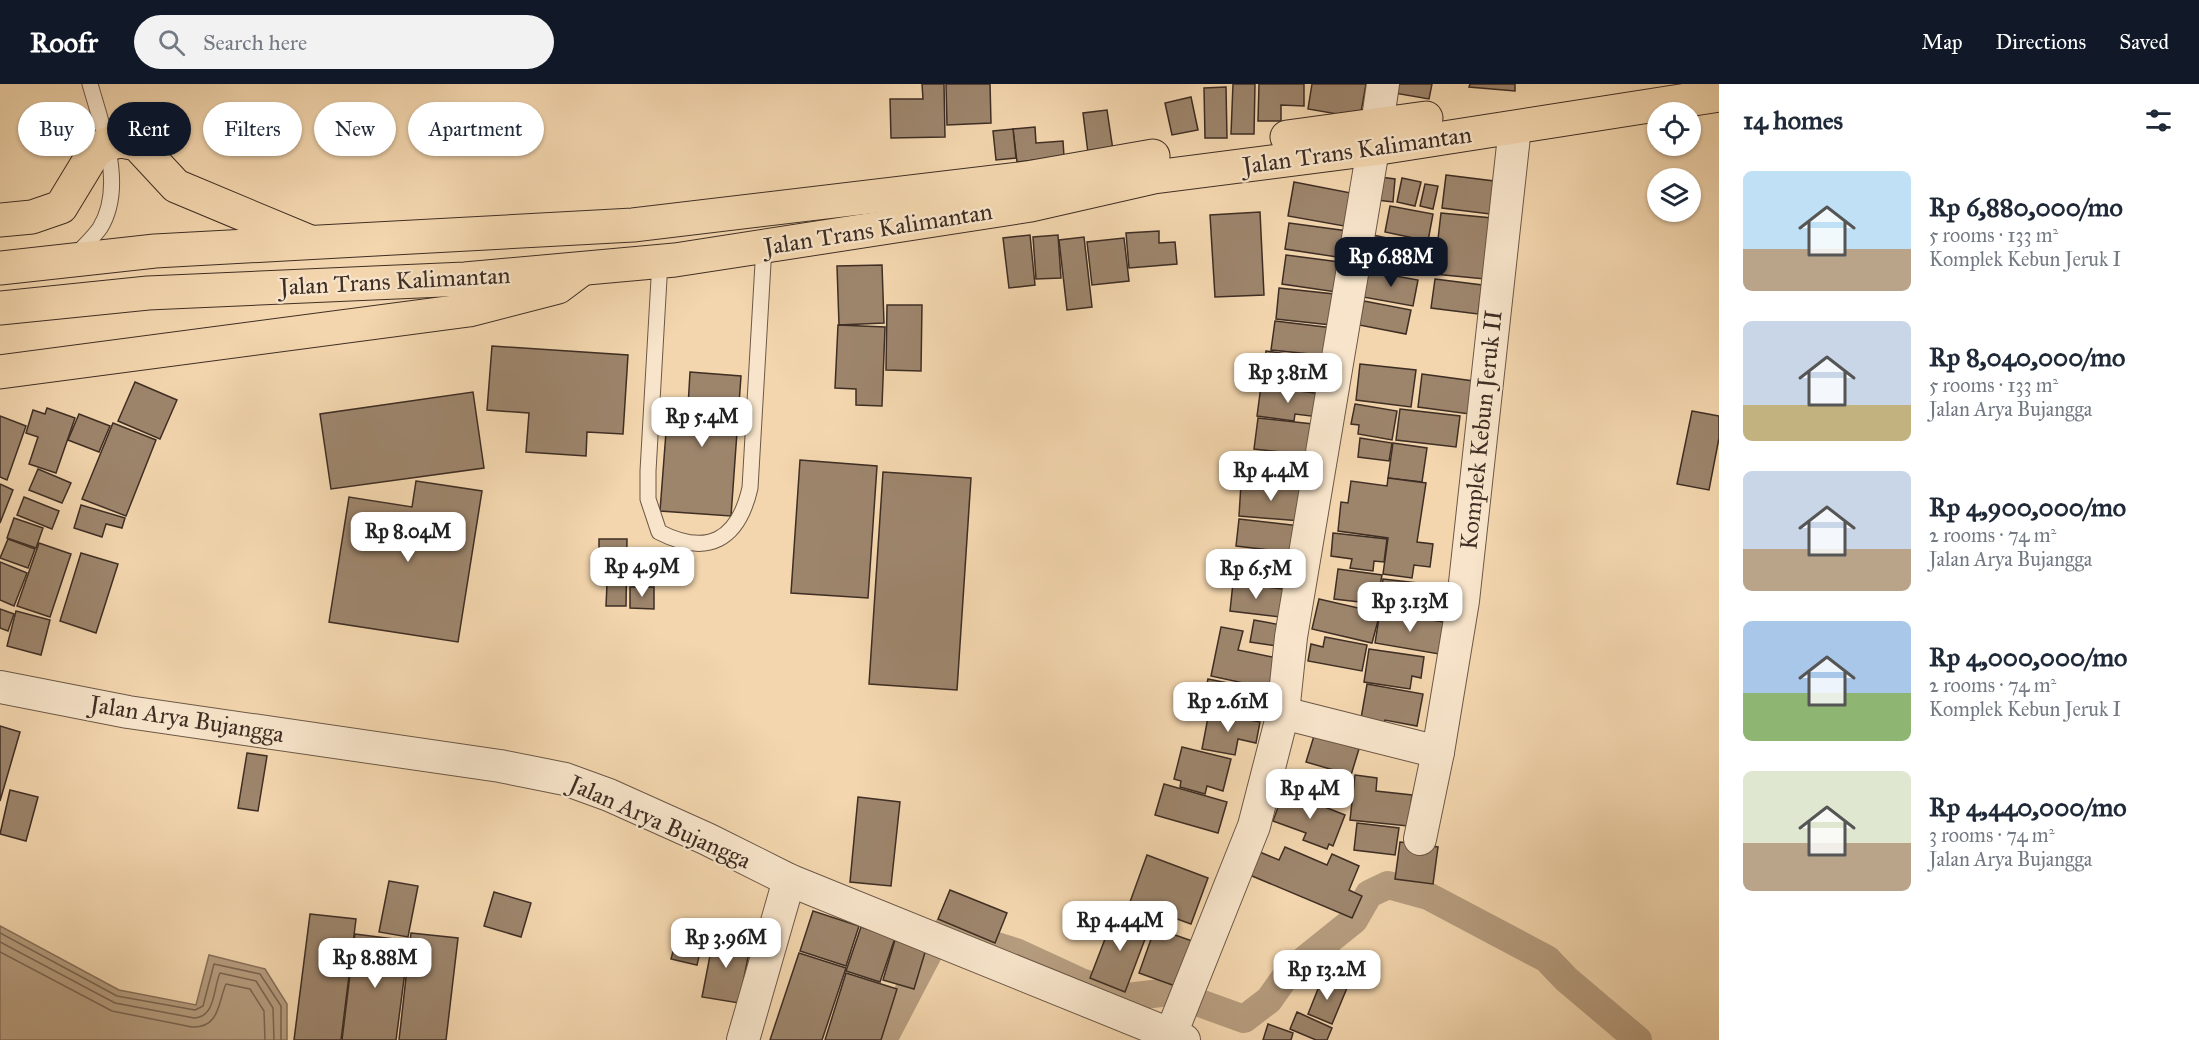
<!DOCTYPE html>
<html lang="en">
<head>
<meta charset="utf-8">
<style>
  body { margin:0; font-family:"IM FELL Great Primer",serif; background:#f2f2f3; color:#1f2937; height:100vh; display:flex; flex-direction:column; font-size:22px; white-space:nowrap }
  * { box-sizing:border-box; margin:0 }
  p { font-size:20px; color:#747a83 }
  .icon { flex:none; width:33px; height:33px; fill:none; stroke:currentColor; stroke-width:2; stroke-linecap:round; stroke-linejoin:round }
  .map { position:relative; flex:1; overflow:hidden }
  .details { display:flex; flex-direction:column; background:#fff; width:480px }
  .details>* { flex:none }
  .guide { position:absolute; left:18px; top:18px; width:570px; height:54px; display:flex; gap:12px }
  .tools { position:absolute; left:1647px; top:18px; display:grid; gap:12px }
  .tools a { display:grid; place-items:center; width:54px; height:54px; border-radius:50%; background:#fff; box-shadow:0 2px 4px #0004; font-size:30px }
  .price { position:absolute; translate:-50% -51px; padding:0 14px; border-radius:12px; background:#fff; color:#222; font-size:20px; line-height:39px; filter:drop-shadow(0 2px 3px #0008) }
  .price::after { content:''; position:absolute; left:50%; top:36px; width:18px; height:14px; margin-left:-9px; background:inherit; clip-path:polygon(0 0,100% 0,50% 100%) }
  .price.active { background:#111827; color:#fff }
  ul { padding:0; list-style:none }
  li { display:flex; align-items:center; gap:18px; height:150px; padding:0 24px }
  li span { display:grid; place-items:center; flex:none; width:168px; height:120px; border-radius:9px; color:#555 }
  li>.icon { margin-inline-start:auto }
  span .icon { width:72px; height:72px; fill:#fffc; stroke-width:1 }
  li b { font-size:26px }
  h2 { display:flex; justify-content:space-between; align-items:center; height:72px; padding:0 24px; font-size:26px }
  .tag { padding:0 21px; border-radius:27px; background:#fff; box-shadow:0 2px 4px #0004; font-size:21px; line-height:54px }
  .tag.active { background:#111827; color:#fff }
  header { display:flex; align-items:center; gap:36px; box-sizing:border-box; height:84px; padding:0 30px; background:#111827; color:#fff }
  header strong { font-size:28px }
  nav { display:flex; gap:33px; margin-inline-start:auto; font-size:21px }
  .search { width:420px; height:54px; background:#f2f2f3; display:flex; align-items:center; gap:15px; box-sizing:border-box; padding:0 21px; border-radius:33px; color:#747a83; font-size:22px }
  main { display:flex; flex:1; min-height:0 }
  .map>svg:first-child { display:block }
</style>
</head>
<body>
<header>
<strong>Roofr</strong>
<div class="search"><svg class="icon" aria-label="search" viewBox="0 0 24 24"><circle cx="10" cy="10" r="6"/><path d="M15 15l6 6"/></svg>Search here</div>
<nav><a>Map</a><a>Directions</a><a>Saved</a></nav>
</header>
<main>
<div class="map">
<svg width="1719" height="956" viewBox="0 0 1719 956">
  <rect width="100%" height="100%" fill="#f3d6ae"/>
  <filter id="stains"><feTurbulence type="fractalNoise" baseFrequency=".00333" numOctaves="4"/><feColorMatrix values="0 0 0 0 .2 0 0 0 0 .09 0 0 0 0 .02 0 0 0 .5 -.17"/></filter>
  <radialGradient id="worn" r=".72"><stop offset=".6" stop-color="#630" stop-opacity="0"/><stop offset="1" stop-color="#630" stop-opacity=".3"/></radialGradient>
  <polygon fill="#b69d7f" stroke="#86715b" stroke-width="1.5" points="0,842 119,906 196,921 209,871 265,885 287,920 287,956 0,956"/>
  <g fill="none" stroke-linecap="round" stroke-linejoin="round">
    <g stroke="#7a6652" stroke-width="1.5">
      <polyline points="0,849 117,912 195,926 203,922 214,880 260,890 281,922 281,956"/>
      <path d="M0,858L115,919L194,934C216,933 213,904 220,889L256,897L273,924L274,956"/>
      <path d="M0,868L112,927L192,943C220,944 218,918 226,900L250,905L264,927L265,956"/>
    </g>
    <g stroke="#b69d7f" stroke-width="28">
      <polyline points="946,846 1016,868 1081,898 1127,913 1169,908 1244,935 1269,916 1288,889 1354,836 1369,810 1388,801 1428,812 1547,875 1566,895 1638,956"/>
      <polyline points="883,956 930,866"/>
    </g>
  </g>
  <g fill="#9d856c" stroke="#3f2e24" stroke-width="1.5">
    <polygon points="922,0 944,0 945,53 891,54 890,15 923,15"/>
    <polygon points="946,0 990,0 991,39 947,41"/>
    <polygon points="1233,0 1255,0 1254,50 1231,50"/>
    <polygon points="1259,0 1304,0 1304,22 1281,21 1281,37 1258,37"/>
    <polygon points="1312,0 1366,0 1360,34 1308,25"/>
    <polygon points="1396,0 1432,0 1429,15 1394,9"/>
    <polygon points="1470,0 1515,0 1515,7 1469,3"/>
    <polygon points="1226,3 1227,54 1205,54 1204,4"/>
    <polygon points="1191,13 1198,46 1172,51 1165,19"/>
    <polygon points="1107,26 1113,66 1088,69 1083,29"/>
    <polygon points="1035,43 1036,59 1063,57 1064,73 1017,78 1013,45"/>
    <polygon points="1013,45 1016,74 996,76 993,47"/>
    <polygon points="1446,91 1494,97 1490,130 1442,124"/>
    <polygon points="1380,93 1395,95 1393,118 1377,116"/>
    <polygon points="1402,94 1421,98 1415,122 1397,118"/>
    <polygon points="1294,98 1351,109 1344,142 1288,132"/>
    <polygon points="1425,100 1438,102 1433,125 1420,122"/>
    <polygon points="1390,122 1433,130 1428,157 1385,148"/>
    <polygon points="1260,128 1264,211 1215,213 1210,131"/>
    <polygon points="1441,129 1492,134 1485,195 1434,190"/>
    <polygon points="1289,139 1355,148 1350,175 1285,165"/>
    <polygon points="1159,147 1159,159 1175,158 1177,180 1129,184 1126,149"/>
    <polygon points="1030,151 1035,201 1009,204 1003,154"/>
    <polygon points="1058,151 1061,194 1036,195 1033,153"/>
    <polygon points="1373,151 1428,163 1422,189 1367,177"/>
    <polygon points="1084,153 1092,223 1067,226 1059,156"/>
    <polygon points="1124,154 1129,197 1092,201 1087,158"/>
    <polygon points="1286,171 1347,179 1343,209 1282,200"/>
    <polygon points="882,181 884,239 839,241 837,182"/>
    <polygon points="1368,187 1418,196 1413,222 1363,213"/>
    <polygon points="1435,195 1482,201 1478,230 1431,224"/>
    <polygon points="1279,204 1343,211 1331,241 1276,235"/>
    <polygon points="1364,217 1411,226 1406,250 1359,241"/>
    <polygon points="887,221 922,221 921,287 886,286"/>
    <polygon points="1275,237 1333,244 1330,272 1271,266"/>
    <polygon points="838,241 885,243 882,322 856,321 856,305 835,304"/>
    <polygon points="492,262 628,271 623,350 587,348 586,372 526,368 529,329 487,326"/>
    <polygon points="1266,267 1328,276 1323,307 1262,299"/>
    <polygon points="1360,280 1416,286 1411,323 1356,316"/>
    <polygon points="690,288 741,292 731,432 660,427 668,322 688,323"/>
    <polygon points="1422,290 1481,298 1477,331 1418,323"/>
    <polygon points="135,298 177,316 160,355 118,337"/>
    <polygon points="1261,302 1322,310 1319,333 1295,330 1294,337 1257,332"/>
    <polygon points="473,308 484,384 331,405 320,330"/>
    <polygon points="1355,320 1397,327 1392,356 1358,350 1359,341 1351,340"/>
    <polygon points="47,324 75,334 56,389 29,380 38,353 26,349 33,326 45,330"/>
    <polygon points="1400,325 1460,332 1456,363 1396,356"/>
    <polygon points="1692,327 1719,332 1719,354 1709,406 1677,400"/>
    <polygon points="79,330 110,342 99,368 68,356"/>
    <polygon points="0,332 26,342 7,396 0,393"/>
    <polygon points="1258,334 1322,341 1319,372 1254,365"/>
    <polygon points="113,339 156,356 126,432 82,415"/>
    <polygon points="1360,354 1392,359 1389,377 1358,373"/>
    <polygon points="1393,359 1427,364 1422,398 1388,394"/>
    <polygon points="1251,368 1311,373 1315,405 1248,399"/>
    <polygon points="800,376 877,382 868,514 791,509"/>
    <polygon points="38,385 71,399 62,419 29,406"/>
    <polygon points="883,388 971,394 957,606 869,600"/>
    <polygon points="1388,394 1426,399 1417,458 1433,460 1430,483 1414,481 1412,494 1383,490 1388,454 1338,447 1341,418 1348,419 1351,397 1387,402"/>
    <polygon points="416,397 482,407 458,558 329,538 349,413 412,423"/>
    <polygon points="0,400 13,406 0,439"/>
    <polygon points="1241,400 1303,405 1301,437 1239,432"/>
    <polygon points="24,413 59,427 52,445 17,431"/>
    <polygon points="81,421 125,434 122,444 106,440 102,453 74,444"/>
    <polygon points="14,434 43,444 36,464 7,454"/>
    <polygon points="1239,435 1300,442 1297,469 1236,462"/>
    <polygon points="1333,449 1387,455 1384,478 1374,477 1373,487 1350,484 1352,475 1331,472"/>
    <polygon points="8,455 35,465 28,484 0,474"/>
    <polygon points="599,455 627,455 626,522 606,522 607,500 599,500"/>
    <polygon points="39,459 71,470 50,533 17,522"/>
    <polygon points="1248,466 1295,474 1290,504 1233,495 1236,478 1246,480"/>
    <polygon points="81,469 118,480 96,549 60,537"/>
    <polygon points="0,478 27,489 14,522 0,516"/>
    <polygon points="1338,485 1382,491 1377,520 1334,515"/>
    <polygon points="1383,495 1435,501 1431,531 1380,525"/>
    <polygon points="1233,499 1283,505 1280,533 1230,527"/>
    <polygon points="630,503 654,503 654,525 630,524"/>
    <polygon points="1319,515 1380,529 1372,559 1312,545"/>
    <polygon points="0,525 14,530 8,547 0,544"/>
    <polygon points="16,527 50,536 41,571 7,562"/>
    <polygon points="1380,528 1444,538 1439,570 1375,559"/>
    <polygon points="1254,536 1287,542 1283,563 1250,558"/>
    <polygon points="1221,543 1243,547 1238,566 1282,575 1275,606 1211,592"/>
    <polygon points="1325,553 1367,561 1362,587 1308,577 1311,560 1323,563"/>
    <polygon points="1369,565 1424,573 1421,594 1412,592 1410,605 1364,598"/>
    <polygon points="1208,595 1273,608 1267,636 1202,623"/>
    <polygon points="1367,600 1423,610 1417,642 1385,636 1383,644 1360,640"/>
    <polygon points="1209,628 1260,638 1256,659 1238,655 1235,671 1202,665"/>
    <polygon points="0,642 20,648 0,717"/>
    <polygon points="1314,652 1359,665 1351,691 1306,678"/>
    <polygon points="1182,663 1231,675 1223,707 1207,702 1205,710 1180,703 1181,697 1174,695"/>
    <polygon points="247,669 267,672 258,727 238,724"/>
    <polygon points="1355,691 1377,694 1376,707 1412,711 1408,742 1350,736"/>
    <polygon points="1164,700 1227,718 1218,749 1155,731"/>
    <polygon points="10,706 38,713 26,757 0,750"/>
    <polygon points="1284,707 1345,731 1333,762 1329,760 1327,765 1303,756 1306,749 1273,737"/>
    <polygon points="858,713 900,718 891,802 850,798"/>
    <polygon points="1357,739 1399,744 1395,771 1354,766"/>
    <polygon points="1400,758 1438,763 1433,800 1395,795"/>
    <polygon points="1285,763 1327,781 1332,770 1359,782 1349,806 1362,812 1352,834 1245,789 1255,766 1279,776"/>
    <polygon points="1147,771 1208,794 1191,840 1130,818"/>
    <polygon points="389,797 418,802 408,853 379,848"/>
    <polygon points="950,806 1007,829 995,859 938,835"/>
    <polygon points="494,808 531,819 521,853 484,842"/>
    <polygon points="813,827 859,842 846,882 800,867"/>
    <polygon points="1115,829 1150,842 1125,908 1090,894"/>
    <polygon points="310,830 356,835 341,956 294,956"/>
    <polygon points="861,843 895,854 880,898 846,887"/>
    <polygon points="1155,844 1195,858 1178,903 1139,889"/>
    <polygon points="411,849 458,854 446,956 399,956"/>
    <polygon points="678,849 703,855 697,881 671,875"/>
    <polygon points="355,850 409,857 396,956 342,956"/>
    <polygon points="714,851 751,858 739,919 702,913"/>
    <polygon points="895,856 926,865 914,905 883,896"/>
    <polygon points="799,869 846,884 822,956 770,956"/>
    <polygon points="846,889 897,905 881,956 825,956"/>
    <polygon points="1322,895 1347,904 1332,940 1308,930"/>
    <polygon points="1297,928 1332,944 1327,956 1316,956 1290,945"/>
    <polygon points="1268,940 1293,949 1291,956 1263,956"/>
  </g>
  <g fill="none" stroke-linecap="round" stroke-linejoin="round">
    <g stroke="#6c5846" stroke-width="17">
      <g id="lane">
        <path d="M75,172C83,163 93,154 100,144C126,102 102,43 90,0"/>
        <path d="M660,177L648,387V415L659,448C708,473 738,456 750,404L764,162"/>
      </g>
    </g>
    <g stroke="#6c5846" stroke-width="34">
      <g id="street">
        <polyline points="1377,41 1383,0"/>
        <polyline points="0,603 128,628 500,682 565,695 609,711 707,755 789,796 1184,956"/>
        <polyline points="1283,629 1438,668"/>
        <polyline points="1420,755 1438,668 1463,517 1515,43"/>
        <polyline points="1171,950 1254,742 1283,629 1291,553 1373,65"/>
        <polyline points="743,956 789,796"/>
      </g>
    </g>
    <g stroke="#3f2e24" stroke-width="35">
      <g id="primary">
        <polyline points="0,136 32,133 61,123 95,67 106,60 121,57 137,60 176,102 310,158"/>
        <polyline points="0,288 469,226 558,203 582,185"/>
      </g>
    </g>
    <g stroke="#3f2e24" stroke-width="35">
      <g id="highway">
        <polyline points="1287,53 1426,34"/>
        <polyline points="0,184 155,167 633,141 1027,94 1153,72"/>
        <polyline points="0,224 148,209 465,195 675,176 1031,121 1154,93 1373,65 1719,11"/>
      </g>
    </g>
    <use href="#lane" stroke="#f7e4ca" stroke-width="15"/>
    <use href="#street" stroke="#f7e4ca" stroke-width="32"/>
    <use href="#primary" stroke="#f3d6ae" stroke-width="33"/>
    <use href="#highway" stroke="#f3d6ae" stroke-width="33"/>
  </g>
  <g text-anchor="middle" stroke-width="4.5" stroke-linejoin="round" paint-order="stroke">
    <g font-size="24" fill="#3f2e24" stroke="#f7e4ca">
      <text transform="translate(1357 66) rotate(-8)" y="8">Jalan Trans Kalimantan</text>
      <text transform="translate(878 145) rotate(-9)" y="8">Jalan Trans Kalimantan</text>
      <text transform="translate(395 197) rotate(-3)" y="8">Jalan Trans Kalimantan</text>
      <text transform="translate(1481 346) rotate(-84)" y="8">Komplek Kebun Jeruk II</text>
      <text transform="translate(187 635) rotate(9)" y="8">Jalan Arya Bujangga</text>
      <text transform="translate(660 738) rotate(24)" y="8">Jalan Arya Bujangga</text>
    </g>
  </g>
  <rect width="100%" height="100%" filter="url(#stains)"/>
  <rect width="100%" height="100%" fill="url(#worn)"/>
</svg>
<div class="tools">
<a><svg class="icon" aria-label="locate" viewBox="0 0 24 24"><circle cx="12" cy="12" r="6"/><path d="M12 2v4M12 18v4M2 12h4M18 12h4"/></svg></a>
<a><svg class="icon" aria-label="layers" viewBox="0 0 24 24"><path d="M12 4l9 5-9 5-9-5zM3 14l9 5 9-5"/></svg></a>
</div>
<b class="price active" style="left:1391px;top:204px">Rp 6.88M</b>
<b class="price" style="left:1288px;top:320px">Rp 3.81M</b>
<b class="price" style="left:702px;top:364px">Rp 5.4M</b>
<b class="price" style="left:1271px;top:418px">Rp 4.4M</b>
<b class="price" style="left:408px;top:479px">Rp 8.04M</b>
<b class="price" style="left:642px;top:514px">Rp 4.9M</b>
<b class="price" style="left:1256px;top:516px">Rp 6.5M</b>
<b class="price" style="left:1410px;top:549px">Rp 3.13M</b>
<b class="price" style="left:1228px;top:649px">Rp 2.61M</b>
<b class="price" style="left:1310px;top:736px">Rp 4M</b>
<b class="price" style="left:1120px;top:868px">Rp 4.44M</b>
<b class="price" style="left:726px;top:885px">Rp 3.96M</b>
<b class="price" style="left:375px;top:905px">Rp 8.88M</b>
<b class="price" style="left:1327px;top:917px">Rp 13.2M</b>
<div class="guide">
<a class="tag">Buy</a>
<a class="tag active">Rent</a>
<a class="tag">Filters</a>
<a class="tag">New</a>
<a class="tag">Apartment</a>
</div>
</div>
<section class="details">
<h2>14 homes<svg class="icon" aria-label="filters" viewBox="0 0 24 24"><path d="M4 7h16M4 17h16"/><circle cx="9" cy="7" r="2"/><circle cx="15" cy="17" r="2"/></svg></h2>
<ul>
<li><span style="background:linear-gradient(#bfe0f5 65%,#b9a48a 0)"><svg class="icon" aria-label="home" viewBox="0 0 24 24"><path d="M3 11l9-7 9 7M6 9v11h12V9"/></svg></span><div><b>Rp 6,880,000/mo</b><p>5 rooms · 133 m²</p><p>Komplek Kebun Jeruk I</p></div></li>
<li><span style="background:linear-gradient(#c9d6e8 70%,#c2b280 0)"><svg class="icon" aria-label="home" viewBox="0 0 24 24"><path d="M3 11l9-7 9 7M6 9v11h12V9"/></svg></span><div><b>Rp 8,040,000/mo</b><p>5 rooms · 133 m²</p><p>Jalan Arya Bujangga</p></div></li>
<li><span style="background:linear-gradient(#c9d6e8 65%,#b9a48a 0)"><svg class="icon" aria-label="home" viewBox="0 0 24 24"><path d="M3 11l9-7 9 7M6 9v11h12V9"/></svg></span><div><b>Rp 4,900,000/mo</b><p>2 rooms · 74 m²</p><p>Jalan Arya Bujangga</p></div></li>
<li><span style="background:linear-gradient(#a9c7e8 60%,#8fb573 0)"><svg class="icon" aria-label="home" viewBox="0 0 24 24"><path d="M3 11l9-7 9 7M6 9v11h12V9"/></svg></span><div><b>Rp 4,000,000/mo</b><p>2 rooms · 74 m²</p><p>Komplek Kebun Jeruk I</p></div></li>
<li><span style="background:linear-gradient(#dfe7d0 60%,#b9a48a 0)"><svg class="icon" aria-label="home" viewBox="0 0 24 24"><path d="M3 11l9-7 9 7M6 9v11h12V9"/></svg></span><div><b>Rp 4,440,000/mo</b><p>3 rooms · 74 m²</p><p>Jalan Arya Bujangga</p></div></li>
</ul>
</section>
</main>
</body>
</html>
